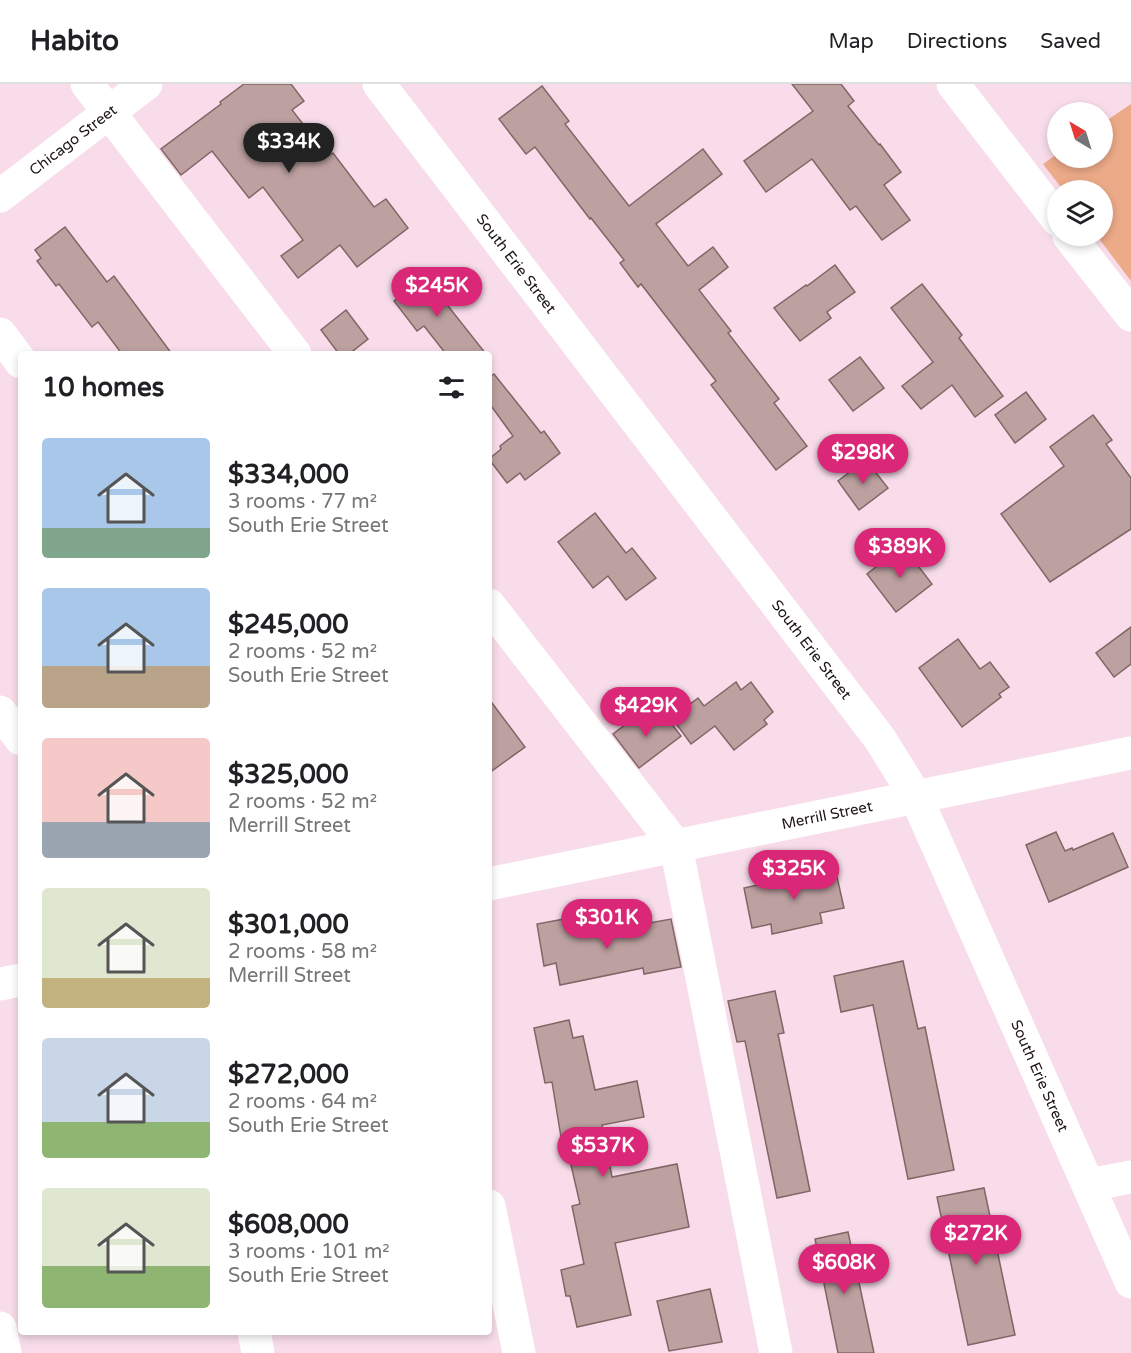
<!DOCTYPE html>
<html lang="en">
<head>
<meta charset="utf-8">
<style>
  body { margin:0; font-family:"Varela Round",sans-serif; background:#f6f6f6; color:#202124; height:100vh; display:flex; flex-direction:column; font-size:22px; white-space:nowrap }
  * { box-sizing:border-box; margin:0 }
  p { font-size:20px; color:#757577 }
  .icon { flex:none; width:33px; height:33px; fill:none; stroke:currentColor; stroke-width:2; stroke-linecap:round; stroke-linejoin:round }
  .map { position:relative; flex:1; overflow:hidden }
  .drawer { position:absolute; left:18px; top:267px; width:474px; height:984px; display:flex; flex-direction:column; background:#fff; border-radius:6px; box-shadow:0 3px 9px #0003 }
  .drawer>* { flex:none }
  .needle { width:39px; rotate:322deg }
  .tools { position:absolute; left:1047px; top:18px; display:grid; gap:12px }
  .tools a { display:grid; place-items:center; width:66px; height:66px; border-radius:50%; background:#fff; box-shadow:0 3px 9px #0003; font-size:30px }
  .price { position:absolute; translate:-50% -51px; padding:0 14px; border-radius:21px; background:#db2777; color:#fff; font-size:20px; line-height:39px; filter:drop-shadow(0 2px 3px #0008) }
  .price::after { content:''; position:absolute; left:50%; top:36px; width:18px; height:14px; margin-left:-9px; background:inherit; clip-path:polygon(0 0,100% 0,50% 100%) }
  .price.active { background:#222; color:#fff }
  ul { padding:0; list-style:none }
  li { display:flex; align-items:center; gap:18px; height:150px; padding:0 24px }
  li span { display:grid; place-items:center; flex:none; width:168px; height:120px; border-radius:6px; color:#555 }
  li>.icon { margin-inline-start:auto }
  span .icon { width:72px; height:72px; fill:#fffc; stroke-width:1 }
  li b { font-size:26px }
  h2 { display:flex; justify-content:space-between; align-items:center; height:72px; padding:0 24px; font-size:26px }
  header { display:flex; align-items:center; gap:36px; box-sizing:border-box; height:84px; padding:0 30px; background:#fff; border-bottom:2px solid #e0e0e0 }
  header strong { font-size:28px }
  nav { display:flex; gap:33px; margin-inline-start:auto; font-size:21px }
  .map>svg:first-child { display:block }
</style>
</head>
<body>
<header>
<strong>Habito</strong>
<nav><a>Map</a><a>Directions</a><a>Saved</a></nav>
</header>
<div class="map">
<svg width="1131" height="1269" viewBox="0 0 1131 1269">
  <rect width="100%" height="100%" fill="#f8dcea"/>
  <polygon fill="#ecaa88" points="1131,20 1131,197 1097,152 1102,152 1102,106 1063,106 1043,80 1057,70 1058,74 1102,74 1103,39"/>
  <g fill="#bda0a0" stroke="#816666" stroke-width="1.5">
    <polygon points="244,0 291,0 304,17 292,26 328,72 333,69 374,123 386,115 408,144 357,183 340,161 298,194 281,172 303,156 263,103 249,114 212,67 181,91 161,65 221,20 220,18"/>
    <polygon points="792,0 841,0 854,17 848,22 879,61 880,60 901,88 884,101 910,136 882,156 856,122 850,126 812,75 766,108 744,77 813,27"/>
    <polygon points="542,2 569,37 565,40 629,122 703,65 722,90 656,140 688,182 713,163 728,183 699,206 731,247 728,249 779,315 774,319 807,362 776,386 711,301 716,297 641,200 638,203 620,179 624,176 591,134 590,135 535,63 526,70 499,35"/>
    <polygon points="65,143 107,198 114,192 172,270 122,270 98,238 92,243 59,200 56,202 37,177 41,174 35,166"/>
    <polygon points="835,181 855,208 827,228 831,234 800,257 774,224 806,201 807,202"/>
    <polygon points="428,191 451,220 448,222 486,270 446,270 424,242 417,247 394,217"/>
    <polygon points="922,200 962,251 959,254 1003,312 975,333 952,301 921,325 902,302 933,278 891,224"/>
    <polygon points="346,226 368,255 349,270 339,270 321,246"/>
    <polygon points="860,273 884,304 853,327 829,296"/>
    <polygon points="494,290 541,349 544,347 560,369 525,396 520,389 507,399 489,375 501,365 500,362 513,352 489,319 489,294"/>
    <polygon points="1026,308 1046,335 1015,359 995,331"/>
    <polygon points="1093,331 1112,356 1106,360 1131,394 1131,445 1050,498 1001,430 1064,382 1050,363"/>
    <polygon points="866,376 888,404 859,426 838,397"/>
    <polygon points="595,429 626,469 632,464 656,494 626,516 608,492 593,504 558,458"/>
    <polygon points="903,462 932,500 896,528 867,490"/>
    <polygon points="1131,543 1131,580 1114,593 1096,569"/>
    <polygon points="958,555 980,585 990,578 1009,603 999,610 1001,613 962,643 919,584"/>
    <polygon points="736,598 741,606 751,598 773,628 764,636 767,640 734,666 715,642 691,660 672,634 698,614 704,622"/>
    <polygon points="489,615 525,663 489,689"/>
    <polygon points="641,629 650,640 663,629 681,652 639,684 613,650"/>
    <polygon points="1056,748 1065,767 1072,764 1073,766 1113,749 1128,783 1049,818 1026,761"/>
    <polygon points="835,784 844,824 820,829 822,839 772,850 771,840 752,844 744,804"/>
    <polygon points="575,833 578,851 594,848 594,849 671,835 681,883 644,890 643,884 560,901 556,879 544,882 537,840"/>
    <polygon points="903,877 918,945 925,943 954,1086 908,1095 873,921 841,928 834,892"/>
    <polygon points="775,907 784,949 778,950 810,1107 777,1114 745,957 737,958 728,917"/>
    <polygon points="569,936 573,954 583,952 595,1006 637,997 644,1033 602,1041 612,1093 677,1080 689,1143 615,1159 631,1231 577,1243 570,1212 566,1212 561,1186 584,1180 572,1122 580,1120 569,1072 565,1072 562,1059 552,998 545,999 534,944"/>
    <polygon points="984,1104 1015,1251 968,1261 937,1113"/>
    <polygon points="848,1148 858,1194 874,1269 838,1269 815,1155"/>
    <polygon points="710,1205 722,1258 669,1267 657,1217"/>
  </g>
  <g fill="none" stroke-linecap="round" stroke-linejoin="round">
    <g stroke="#fff" stroke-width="33">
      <polyline points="87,0 295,270"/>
      <path id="s1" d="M379,0L880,655L916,713L1131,1198"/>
      <polyline points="953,0 1058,136"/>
      <path id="s2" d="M0,112L146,0"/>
      <polyline points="1069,152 1131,231"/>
      <polyline points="0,250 21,278"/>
      <polyline points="489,521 676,762 776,1269"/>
      <polyline points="0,628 21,655"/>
      <path id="s3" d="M489,800L1131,669"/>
      <polyline points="0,900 21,896"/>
      <polyline points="1089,1101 1131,1093"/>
      <polyline points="489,1122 519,1269"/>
      <polyline points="0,1244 5,1269"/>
      <polyline points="254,1248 258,1269"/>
    </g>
  </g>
  <g text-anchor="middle" stroke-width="4.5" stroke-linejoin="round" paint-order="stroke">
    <g font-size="15" fill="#1e1419" stroke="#feedf5">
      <text dy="5" stroke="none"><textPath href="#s2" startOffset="92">Chicago Street</textPath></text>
      <text dy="5" stroke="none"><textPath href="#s1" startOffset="226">South Erie Street</textPath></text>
      <text dy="5" stroke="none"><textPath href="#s1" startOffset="712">South Erie Street</textPath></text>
      <text dy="5" stroke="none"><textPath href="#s3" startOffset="345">Merrill Street</textPath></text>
      <text dy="5" stroke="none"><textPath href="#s1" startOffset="1198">South Erie Street</textPath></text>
    </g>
  </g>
</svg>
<div class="tools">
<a><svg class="needle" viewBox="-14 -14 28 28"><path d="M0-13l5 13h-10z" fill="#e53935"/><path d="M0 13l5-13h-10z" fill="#757577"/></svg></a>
<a><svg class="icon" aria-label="layers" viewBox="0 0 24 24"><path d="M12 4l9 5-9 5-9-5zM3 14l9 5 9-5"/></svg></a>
</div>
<b class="price active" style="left:289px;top:90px">$334K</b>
<b class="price" style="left:437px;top:234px">$245K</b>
<b class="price" style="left:863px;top:401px">$298K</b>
<b class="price" style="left:900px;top:495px">$389K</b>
<b class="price" style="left:646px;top:654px">$429K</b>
<b class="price" style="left:794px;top:817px">$325K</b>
<b class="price" style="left:607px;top:866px">$301K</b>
<b class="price" style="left:603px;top:1094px">$537K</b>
<b class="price" style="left:976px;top:1182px">$272K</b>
<b class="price" style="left:844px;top:1211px">$608K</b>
<section class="drawer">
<h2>10 homes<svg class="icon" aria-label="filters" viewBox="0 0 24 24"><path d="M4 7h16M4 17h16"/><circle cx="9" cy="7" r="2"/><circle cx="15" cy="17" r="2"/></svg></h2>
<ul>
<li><span style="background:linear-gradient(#a9c7e8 75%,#7fa58c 0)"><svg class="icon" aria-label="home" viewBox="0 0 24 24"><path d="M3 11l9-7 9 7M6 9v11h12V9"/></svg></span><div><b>$334,000</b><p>3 rooms · 77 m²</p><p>South Erie Street</p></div></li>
<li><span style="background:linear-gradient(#a9c7e8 65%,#b9a48a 0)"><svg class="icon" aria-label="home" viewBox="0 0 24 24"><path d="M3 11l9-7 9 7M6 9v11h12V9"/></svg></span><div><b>$245,000</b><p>2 rooms · 52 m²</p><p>South Erie Street</p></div></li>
<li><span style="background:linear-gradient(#f6c9c9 70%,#9aa5b1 0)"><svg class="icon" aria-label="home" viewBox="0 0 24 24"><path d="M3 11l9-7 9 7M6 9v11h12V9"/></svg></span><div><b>$325,000</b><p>2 rooms · 52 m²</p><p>Merrill Street</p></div></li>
<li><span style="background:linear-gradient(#dfe7d0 75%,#c2b280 0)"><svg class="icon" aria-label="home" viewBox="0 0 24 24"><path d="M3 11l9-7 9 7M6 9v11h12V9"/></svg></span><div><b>$301,000</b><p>2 rooms · 58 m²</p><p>Merrill Street</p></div></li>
<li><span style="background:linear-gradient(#c9d6e8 70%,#8fb573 0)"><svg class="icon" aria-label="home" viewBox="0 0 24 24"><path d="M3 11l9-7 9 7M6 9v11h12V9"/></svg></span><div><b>$272,000</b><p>2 rooms · 64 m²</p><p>South Erie Street</p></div></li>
<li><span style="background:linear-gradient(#dfe7d0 65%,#8fb573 0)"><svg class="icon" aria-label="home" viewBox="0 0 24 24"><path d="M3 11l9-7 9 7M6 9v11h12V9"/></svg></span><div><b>$608,000</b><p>3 rooms · 101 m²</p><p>South Erie Street</p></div></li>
</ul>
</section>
</div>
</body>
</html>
